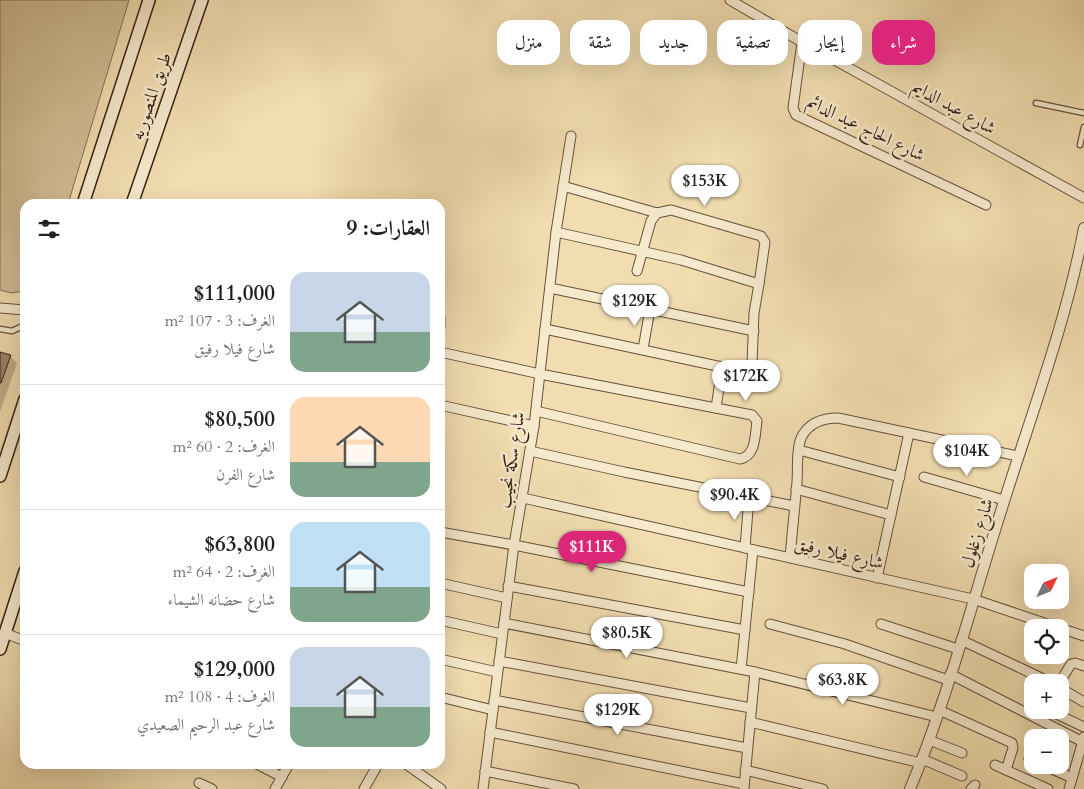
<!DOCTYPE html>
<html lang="ar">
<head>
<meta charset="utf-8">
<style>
  body { margin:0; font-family:Cardo,Amiri,serif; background:#f6f6f6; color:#202124; direction:rtl; height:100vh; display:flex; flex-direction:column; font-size:19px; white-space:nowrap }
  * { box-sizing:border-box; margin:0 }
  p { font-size:16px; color:#757577 }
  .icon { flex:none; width:28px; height:28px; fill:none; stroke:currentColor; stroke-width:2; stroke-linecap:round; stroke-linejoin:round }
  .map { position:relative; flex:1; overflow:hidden; direction:ltr }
  .panel { position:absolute; left:20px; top:199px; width:425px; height:570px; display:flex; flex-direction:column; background:#fff; border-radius:15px; box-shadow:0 5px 20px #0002; direction:rtl }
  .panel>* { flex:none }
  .hud { position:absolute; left:460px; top:20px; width:475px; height:45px; direction:rtl; display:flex; gap:10px }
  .needle { width:32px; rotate:47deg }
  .controls { position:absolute; left:1024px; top:564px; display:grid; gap:10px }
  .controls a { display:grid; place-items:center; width:45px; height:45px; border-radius:10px; background:#fff; box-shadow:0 5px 20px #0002; font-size:25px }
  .price { position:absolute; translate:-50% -42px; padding:0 11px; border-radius:18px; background:#fff; color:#222; font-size:16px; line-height:32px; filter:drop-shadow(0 1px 2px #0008) }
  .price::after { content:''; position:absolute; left:50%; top:30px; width:15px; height:11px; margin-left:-8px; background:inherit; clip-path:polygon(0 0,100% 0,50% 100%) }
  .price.active { background:#db2777; color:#fff }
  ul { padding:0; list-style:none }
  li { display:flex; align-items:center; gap:15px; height:125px; padding:0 15px }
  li+li { border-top:1px solid #e0e0e0 }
  li span { display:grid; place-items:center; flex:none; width:140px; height:100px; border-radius:15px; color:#555 }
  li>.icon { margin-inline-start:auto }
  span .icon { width:60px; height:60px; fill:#fffc; stroke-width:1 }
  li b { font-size:21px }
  h2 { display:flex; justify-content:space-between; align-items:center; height:60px; padding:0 15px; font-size:21px }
  .pill { padding:0 18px; border-radius:15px; background:#fff; box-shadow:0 5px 20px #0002; font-size:18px; line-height:45px }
  .pill.active { background:#db2777; color:#fff }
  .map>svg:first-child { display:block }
</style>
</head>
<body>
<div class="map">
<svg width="1084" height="789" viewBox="0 0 1084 789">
  <rect width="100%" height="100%" fill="#f1ddb0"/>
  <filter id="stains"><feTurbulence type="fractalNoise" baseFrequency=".004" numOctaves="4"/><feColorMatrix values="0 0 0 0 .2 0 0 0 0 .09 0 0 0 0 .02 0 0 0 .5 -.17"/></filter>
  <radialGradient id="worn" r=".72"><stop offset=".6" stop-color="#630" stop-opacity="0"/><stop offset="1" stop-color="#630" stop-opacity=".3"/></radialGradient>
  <polygon fill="#d1bd96" stroke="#847056" points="0,0 129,0 68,204 25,204 25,291 11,293 0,290"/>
  <polygon fill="#0003" points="0,353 10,356 17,363 0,412"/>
  <polygon fill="#978367" stroke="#362217" points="0,352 11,355 1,383 0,383"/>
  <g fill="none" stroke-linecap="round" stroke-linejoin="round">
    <g stroke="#65513d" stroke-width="7">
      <g id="service">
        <polyline points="1036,103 1084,113"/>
        <polyline points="1080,145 1084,127"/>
        <polyline points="0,329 12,331 25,325"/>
      </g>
    </g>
    <g stroke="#65513d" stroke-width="11">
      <g id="minor">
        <polyline points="730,0 802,42 1084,198"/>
        <polyline points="802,42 793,108 796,115 986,205"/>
        <polyline points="563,186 657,213"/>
        <polyline points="637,271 651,221 657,213 671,210 761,236 765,242 759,284"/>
        <polyline points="550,288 754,331"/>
        <polyline points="0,308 25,310"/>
        <polyline points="440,318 440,326"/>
        <path d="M545,329L722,367C732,368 745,374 752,364L754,313L759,284L681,260L556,232"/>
        <polyline points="643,349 650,309"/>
        <path d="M440,352L540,374L752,415L757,421C755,435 756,456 740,459L536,411"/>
        <polyline points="440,405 534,426"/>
        <polyline points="716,408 722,367"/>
        <polyline points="799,450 900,477"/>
        <polyline points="530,451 624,472 794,506"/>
        <polyline points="924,477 1004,500"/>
        <polyline points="796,489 891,515"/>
        <polyline points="523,498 973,599 1059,628"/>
        <polyline points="440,532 514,545 749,592"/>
        <polyline points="745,548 749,497"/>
        <path d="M790,558C792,533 795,507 797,482C798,468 796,448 802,436C810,422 823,418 838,418L1018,456"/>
        <polyline points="877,578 909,433"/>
        <polyline points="440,583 507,598"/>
        <polyline points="508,586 745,630"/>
        <polyline points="440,620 502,634"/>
        <polyline points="504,623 755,672 937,717"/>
        <polyline points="770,624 845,644 948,680"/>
        <polyline points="881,624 958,649"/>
        <polyline points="1060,628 1084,636"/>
        <polyline points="5,633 25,641"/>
        <polyline points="961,640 1050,682"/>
        <polyline points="440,659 497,672"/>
        <polyline points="499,661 751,708"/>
        <polyline points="741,669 753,550"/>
        <polyline points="950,674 1083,742"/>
        <polyline points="1060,682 1071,664 1075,663 1084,666"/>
        <polyline points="1060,688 1084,702"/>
        <polyline points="440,697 493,710"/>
        <polyline points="494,700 747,748"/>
        <polyline points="1031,702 1032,703"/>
        <polyline points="939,710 1012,743 1013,748 1006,770"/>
        <polyline points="1048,710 1084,727"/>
        <polyline points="750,722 921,763"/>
        <polyline points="490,732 744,784"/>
        <polyline points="929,740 962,753"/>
        <polyline points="922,759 962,776"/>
        <polyline points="1029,759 1032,760"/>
        <polyline points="257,764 282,777"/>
        <polyline points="406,764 441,789"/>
        <polyline points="995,765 1048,789"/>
        <polyline points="1043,765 1072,778"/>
        <polyline points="745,770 823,789"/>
        <polyline points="485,771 574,789"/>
        <polyline points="199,783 212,789"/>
        <polyline points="744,788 755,672"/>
        <polyline points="275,789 289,764"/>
        <polyline points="364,789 378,764"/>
        <polyline points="483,789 514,545 534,426 556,232 571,136"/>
        <polyline points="971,789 975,785"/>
        <polyline points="1069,789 1084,737"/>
      </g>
    </g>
    <g stroke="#65513d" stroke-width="12">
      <path id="tertiary" d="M910,789C948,698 972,602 1002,508C1031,415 1066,323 1084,228"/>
    </g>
    <g stroke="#362217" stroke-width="14">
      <g id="secondary">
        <polyline points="83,204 149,0"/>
        <polyline points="132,204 202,0"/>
        <polyline points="0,476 25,399"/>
        <polyline points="0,649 25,571"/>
      </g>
    </g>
    <use href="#service" stroke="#f6e9cc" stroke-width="4.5"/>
    <use href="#minor" stroke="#f6e9cc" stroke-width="9"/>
    <use href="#tertiary" stroke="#f6e9cc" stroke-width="10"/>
    <use href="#secondary" stroke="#f6e9cc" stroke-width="11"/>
  </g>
  <g text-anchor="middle" stroke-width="5" stroke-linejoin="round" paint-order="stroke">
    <g font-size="18" fill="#362217" stroke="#f6e9cc">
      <text transform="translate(151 96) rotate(-71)" y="6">طريق المنصوريه</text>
      <text transform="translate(954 107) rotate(29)" y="6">شارع عبد الدايم</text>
      <text transform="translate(866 128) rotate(26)" y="6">شارع الحاج عبد الدائم</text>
      <text transform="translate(511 460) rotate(-81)" y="6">شارع سكة نجيب</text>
      <text transform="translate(977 533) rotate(-73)" y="6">شارع زغلول</text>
      <text transform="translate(839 553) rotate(13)" y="6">شارع فيلا رفيق</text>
    </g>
  </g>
  <rect width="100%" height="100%" filter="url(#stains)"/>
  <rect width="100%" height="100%" fill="url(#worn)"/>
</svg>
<div class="controls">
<a><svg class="needle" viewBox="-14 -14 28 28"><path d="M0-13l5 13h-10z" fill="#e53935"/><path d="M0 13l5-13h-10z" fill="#757577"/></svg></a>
<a><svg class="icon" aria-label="locate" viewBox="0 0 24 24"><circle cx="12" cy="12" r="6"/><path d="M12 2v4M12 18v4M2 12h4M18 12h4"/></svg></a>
<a>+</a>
<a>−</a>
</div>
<b class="price" style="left:705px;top:207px">$153K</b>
<b class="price" style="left:635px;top:327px">$129K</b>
<b class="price" style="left:746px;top:402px">$172K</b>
<b class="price" style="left:967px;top:477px">$104K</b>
<b class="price" style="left:735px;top:521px">$90.4K</b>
<b class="price active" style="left:592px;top:573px">$111K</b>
<b class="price" style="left:627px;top:659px">$80.5K</b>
<b class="price" style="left:843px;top:706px">$63.8K</b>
<b class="price" style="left:618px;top:736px">$129K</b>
<div class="hud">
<a class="pill active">شراء</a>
<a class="pill">إيجار</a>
<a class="pill">تصفية</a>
<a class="pill">جديد</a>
<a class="pill">شقة</a>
<a class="pill">منزل</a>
</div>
<section class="panel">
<h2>العقارات: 9<svg class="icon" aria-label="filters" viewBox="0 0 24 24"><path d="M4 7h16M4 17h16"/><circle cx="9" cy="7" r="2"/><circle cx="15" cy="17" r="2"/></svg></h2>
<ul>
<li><span style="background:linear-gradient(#c9d6e8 60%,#7fa58c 0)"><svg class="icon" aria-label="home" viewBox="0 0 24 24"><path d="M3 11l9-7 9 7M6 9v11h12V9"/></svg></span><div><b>$111,000</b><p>الغرف: 3 · 107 m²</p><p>شارع فيلا رفيق</p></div></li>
<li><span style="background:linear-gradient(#ffd9b3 65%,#7fa58c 0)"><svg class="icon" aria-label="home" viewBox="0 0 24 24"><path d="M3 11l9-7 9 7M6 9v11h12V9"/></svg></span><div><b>$80,500</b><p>الغرف: 2 · 60 m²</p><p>شارع الفرن</p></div></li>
<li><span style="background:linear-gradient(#bfe0f5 65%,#7fa58c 0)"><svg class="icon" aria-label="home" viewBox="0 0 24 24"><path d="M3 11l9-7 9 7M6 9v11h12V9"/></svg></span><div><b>$63,800</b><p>الغرف: 2 · 64 m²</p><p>شارع حضانه الشيماء</p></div></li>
<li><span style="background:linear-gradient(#c9d6e8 60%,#7fa58c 0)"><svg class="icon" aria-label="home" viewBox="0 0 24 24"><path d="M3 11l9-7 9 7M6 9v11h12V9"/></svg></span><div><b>$129,000</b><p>الغرف: 4 · 108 m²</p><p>شارع عبد الرحيم الصعيدي</p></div></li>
</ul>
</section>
</div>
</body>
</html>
